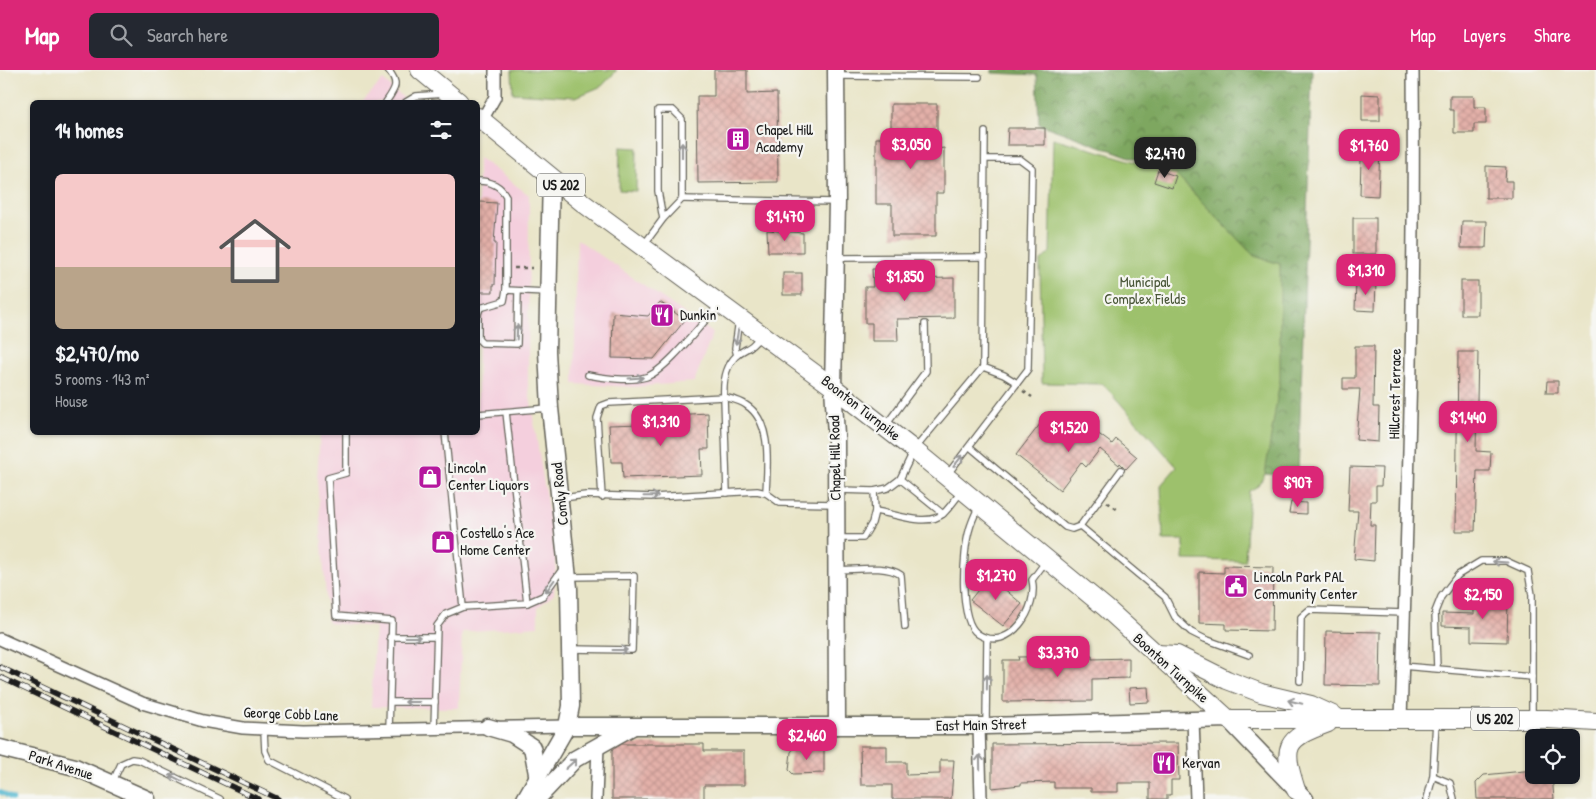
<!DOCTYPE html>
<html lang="en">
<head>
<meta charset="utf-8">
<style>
  body { margin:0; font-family:"Patrick Hand",sans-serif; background:#242831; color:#f1f3f6; height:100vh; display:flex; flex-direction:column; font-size:19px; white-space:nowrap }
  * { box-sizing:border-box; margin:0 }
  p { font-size:16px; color:#9ea1a6 }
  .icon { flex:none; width:28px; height:28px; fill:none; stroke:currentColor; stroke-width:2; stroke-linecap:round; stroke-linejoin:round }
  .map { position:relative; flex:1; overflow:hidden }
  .sheet { position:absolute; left:30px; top:30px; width:450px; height:335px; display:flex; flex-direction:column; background:#171b24; border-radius:8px; box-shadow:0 1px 4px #0004 }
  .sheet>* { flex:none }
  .buttons { position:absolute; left:1525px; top:659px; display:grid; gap:10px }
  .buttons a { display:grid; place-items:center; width:55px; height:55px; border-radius:8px; background:#171b24; box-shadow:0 1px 4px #0004; font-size:25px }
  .price { position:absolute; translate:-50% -42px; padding:0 11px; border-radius:10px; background:#db2777; color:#fff; font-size:16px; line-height:32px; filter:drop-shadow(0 1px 2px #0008) }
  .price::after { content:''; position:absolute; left:50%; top:30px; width:15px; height:11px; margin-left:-8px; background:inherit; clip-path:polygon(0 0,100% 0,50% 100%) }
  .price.on { background:#222; color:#fff }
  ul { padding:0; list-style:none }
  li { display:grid; align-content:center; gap:10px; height:265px; padding:0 25px }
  li span { display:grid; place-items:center; height:155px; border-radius:8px; color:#555 }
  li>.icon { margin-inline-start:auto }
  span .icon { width:90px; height:90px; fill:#fffc; stroke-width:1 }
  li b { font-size:21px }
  h2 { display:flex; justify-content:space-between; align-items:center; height:60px; padding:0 25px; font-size:21px }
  header { display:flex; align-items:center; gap:30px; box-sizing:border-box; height:70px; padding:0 25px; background:#db2777; color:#fff }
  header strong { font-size:24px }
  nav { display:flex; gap:28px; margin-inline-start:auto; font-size:18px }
  .search { width:350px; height:45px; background:#242831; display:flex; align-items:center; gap:12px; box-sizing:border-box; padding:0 18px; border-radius:8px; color:#9ea1a6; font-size:19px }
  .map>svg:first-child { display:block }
</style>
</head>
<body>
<header>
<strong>Map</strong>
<div class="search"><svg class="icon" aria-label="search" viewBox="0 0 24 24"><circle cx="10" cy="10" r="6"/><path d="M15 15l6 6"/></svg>Search here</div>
<nav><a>Map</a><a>Layers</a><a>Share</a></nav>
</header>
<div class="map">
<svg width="1596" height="729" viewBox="0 0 1596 729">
  <defs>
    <pattern id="forest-crowns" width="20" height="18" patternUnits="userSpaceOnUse" patternTransform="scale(1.25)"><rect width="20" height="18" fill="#7ea760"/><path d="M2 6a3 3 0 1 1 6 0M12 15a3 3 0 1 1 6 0" fill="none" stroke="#66874e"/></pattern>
    <pattern id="building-cross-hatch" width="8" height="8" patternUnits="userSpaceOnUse" patternTransform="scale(1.25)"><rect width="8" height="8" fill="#e3b0a9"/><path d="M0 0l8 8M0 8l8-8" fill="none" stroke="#c29791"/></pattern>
  </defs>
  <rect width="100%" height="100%" fill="#f6f6f2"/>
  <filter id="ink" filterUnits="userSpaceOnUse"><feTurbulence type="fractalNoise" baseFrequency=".02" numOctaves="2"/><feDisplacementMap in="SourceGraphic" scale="10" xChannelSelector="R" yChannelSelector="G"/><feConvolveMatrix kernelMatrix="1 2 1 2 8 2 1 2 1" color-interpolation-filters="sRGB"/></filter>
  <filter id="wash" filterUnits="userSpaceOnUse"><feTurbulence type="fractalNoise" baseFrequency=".0096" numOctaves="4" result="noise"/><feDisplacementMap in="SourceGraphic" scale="20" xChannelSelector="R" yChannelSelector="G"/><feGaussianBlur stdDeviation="1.12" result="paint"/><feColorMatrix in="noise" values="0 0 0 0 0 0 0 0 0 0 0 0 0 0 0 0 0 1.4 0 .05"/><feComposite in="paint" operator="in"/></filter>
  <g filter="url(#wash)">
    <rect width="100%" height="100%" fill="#e9e5c8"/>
    <g fill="#f4cfdd">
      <polygon points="383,10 408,32 362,32"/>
      <polygon points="478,87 529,125 528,314 556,490 554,524 538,537 538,556 462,562 459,638 371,637 375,557 328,553 317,409 320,363 478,362"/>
      <polygon points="577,169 713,263 694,312 634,317 574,314"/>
    </g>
    <polygon fill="url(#forest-crowns)" stroke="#4d623e" points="992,0 1312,0 1298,406 1265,404 1280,194 1254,186 1174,103 1039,54 1037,5 992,3"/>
    <g fill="#9dc16c" stroke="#5c6e44">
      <polygon points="512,0 617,0 602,16 576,27 513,23"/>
      <polygon points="1053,68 1174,103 1254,186 1280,194 1280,310 1265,404 1258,416 1249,421 1245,491 1183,490 1184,470 1163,470 1161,415 1177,397 1103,314 1042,313 1040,192 1050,182"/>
      <polygon points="620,77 637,78 636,121 619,120"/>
    </g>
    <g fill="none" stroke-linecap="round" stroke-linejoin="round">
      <polyline stroke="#50b6cf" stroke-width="4.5" points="0,722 13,729"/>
    </g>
    <g id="blocks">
      <g fill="url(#building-cross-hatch)">
        <polygon points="714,0 747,0 747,24 777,23 778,112 698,113 697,26 714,26"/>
        <polygon points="1362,24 1380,25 1380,51 1362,51"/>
        <polygon points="1450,26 1474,26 1474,37 1486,37 1486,54 1474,54 1474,63 1454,63 1454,40 1450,40"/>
        <polygon points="891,34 937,34 937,79 944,78 944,123 936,123 936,166 892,166 892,134 876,134 876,68 891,68"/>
        <polygon points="1008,58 1045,58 1045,75 1007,75"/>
        <polygon points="1355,78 1380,79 1378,126 1360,125 1361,89 1355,89"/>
        <polygon points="1486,96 1506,97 1505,111 1512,111 1512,128 1486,128"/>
        <polygon points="1158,100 1176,106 1172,118 1154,112"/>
        <polygon points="481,132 497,133 494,173 496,173 495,215 493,215 493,222 478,222 478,134"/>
        <rect x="1353" y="148" width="23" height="36"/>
        <polygon points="1462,151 1487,151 1486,178 1461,178"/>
        <polygon points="767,160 803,163 803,182 768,182"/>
        <polygon points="872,199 898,199 898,209 954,208 954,248 897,249 898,271 872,271 872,253 865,253 865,217 873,217"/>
        <rect x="783" y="203" width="19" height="22"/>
        <polygon points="1356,211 1376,211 1375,241 1355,240"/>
        <rect x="1461" y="211" width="17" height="34"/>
        <polygon points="660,232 685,250 654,289 612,288 613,243 648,246"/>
        <polygon points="1355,276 1374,276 1373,337 1379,337 1378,372 1356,370 1360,319 1343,319 1343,308 1355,308"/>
        <polygon points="1458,282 1478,282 1476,381 1491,382 1490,401 1477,401 1475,461 1456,461"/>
        <polygon points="1547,311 1558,311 1558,323 1546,323"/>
        <polygon points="708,343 709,379 701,379 702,405 623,408 622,392 611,392 609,355 674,353 673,345"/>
        <polygon points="1041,353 1068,374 1084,353 1112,374 1116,369 1137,387 1126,399 1120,393 1119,395 1100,379 1086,397 1081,392 1060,420 1016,385"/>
        <polygon points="1350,397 1382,398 1381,416 1376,416 1376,431 1371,431 1370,455 1375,455 1374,491 1354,489 1358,441 1348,441"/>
        <polygon points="1291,432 1306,433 1306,444 1289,443"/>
        <polygon points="1224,496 1273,497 1272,561 1226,560 1226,554 1199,553 1199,502 1224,503"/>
        <polygon points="989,506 1022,534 1003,556 970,530"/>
        <polygon points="1474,528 1508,529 1507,572 1471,571 1471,557 1442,556 1442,543 1474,544"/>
        <polygon points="1326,561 1381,562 1380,616 1325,615"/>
        <polygon points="1092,586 1092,589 1129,588 1129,608 1092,609 1092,631 1003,632 1003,590 1019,590 1018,587"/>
        <polygon points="1148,617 1149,632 1130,633 1129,618"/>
        <polygon points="1178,673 1179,710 1171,710 1171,725 1167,725 1167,729 1150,729 1150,713 1118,713 1118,722 1091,722 1091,718 1054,718 1054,712 1021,713 1021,715 992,718 992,674"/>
        <polygon points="622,674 704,674 704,681 744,681 744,715 704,715 704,729 612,729 612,680"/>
        <polygon points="860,676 887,676 887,692 906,692 906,705 940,704 940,690 954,690 951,729 892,729 892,715 861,715"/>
        <polygon points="803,677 804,679 824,679 824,703 793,704 789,700 791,682 794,678"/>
        <polygon points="1534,700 1534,705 1552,705 1554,729 1477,729 1476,713 1484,705"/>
      </g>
    </g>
  </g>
  <g filter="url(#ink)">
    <use href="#blocks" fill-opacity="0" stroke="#646258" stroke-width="1"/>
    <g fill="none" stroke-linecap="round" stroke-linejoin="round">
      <g stroke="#646258" stroke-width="8">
        <g id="lane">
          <polyline points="838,6 979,7"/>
          <path d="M386,32C395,19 400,13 388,0"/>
          <polyline points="406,32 416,26 444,24"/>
          <path d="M478,111C490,111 500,115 506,126V220L546,222"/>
          <polyline points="682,129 835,132"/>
          <polyline points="643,176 663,149 682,129 682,49 673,40 658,40 658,121 663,149"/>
          <polyline points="837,188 985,187"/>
          <polyline points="506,220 504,231 480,238 478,244 478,269 482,273 517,274 518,221"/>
          <path d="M760,266C750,281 745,277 736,286C725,297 723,312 724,327C731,329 740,330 746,335C773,352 767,396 766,423L780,433L835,434"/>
          <polyline points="737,285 735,278 739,250"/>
          <polyline points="983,297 1004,305 1017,313"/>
          <path d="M588,305C606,308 628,312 646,307C666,301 702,253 718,236"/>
          <polyline points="478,344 548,338"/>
          <polyline points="886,355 926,301 925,254"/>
          <polyline points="346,362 346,403 328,408 336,546 392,551 389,660"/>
          <polyline points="970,377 1065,457 1072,459 1080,456 1165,527 1175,547 1191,562 1205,569 1249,585"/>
          <polyline points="947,405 1028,299 1032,98 1020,89 985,89"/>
          <polyline points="900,409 943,444"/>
          <polyline points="838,420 874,421 888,418 900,409 914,380 983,297 985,62"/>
          <polyline points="874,421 875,441"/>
          <polyline points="602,427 597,348 601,336 609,333 724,327 727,423"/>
          <polyline points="562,428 586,425 654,427 757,421 766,423"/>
          <path d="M979,436C975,444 971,453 969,461C963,482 958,551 978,564C1010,584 1039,537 1032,510L1046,491"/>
          <polyline points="1080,456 1121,400"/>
          <path d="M837,468H863L872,453L875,441C896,444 928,458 944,443C951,436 956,428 962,421"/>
          <path d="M837,500C856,500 885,494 901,505L905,557"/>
          <polyline points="570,507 634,506 632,580 571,579"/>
          <polyline points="527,533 543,526 563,498"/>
          <polyline points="463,537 527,533 506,342"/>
          <polyline points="390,567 436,567"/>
          <polyline points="1402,596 1532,607"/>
          <polyline points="1437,598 1435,542 1441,527 1458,505 1481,491 1506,491 1528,501 1532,525 1532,647"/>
          <polyline points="1300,611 1301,547 1309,540 1404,543"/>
          <polyline points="390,632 435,632"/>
          <polyline points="986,653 987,568"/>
          <polyline points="434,659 437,556 446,544 463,537 445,362"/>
          <polyline points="264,661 265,681 269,690 345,729"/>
          <polyline points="1433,706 1450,713 1454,729"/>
          <polyline points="112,713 121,694 132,689 139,690 220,729"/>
          <polyline points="1427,729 1433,706 1436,650"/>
        </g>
      </g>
      <g stroke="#646258" stroke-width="14">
        <g id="street">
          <polyline points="482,50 495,27 495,0"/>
          <polyline points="0,569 142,633 203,651 243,658 303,661 567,656"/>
          <path d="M1401,649C1408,432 1415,216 1413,0"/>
          <polyline points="1193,650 1196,729"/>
          <polyline points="979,656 981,729"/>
          <polyline points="596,729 598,676"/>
        </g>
      </g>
      <g stroke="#646258" stroke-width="19">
        <g id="secondary">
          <polyline points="836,0 837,132 833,317 836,365 837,656"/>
          <polyline points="567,656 986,656 1228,649 1305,729"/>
          <polyline points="488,657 512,664 532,677 538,709"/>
          <polyline points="0,678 75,697 147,729"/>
          <polyline points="525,729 567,656 571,636 569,518 550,338 547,281 551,107"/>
          <polyline points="537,729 575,689 632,657"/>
        </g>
      </g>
      <g stroke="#646258" stroke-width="20">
        <g id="primary">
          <polyline points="420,0 459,32"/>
          <polyline points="478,47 583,133 833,317 914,380 1106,538 1228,649 1547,649 1596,652"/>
          <polyline points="1156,584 1177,585 1227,610 1261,623 1311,635 1335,646"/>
          <path d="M1296,720C1282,676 1284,669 1328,653"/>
        </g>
      </g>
      <g stroke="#646258" stroke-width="2.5" stroke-dasharray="4 4" stroke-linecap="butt">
        <polyline points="514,198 532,198"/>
        <polyline points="1023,321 1032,327"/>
        <polyline points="1107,432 1118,440"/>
      </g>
      <use href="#lane" stroke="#fff" stroke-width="5.5"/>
      <use href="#street" stroke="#fff" stroke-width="11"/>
      <use href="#secondary" stroke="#fff" stroke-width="16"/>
      <use href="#primary" stroke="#fff" stroke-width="18"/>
      <g stroke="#1c1c1c" stroke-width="5.5">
        <g id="rail">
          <polyline points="0,597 278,729"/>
          <polyline points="0,607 258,729"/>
        </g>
      </g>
      <use href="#rail" stroke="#f6f6f2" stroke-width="4" stroke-dasharray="11" stroke-linecap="butt"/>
    </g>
    <defs><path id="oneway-shaft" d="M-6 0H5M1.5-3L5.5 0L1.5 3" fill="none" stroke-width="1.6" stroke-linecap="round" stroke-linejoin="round" transform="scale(1.25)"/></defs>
    <g stroke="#999">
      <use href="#oneway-shaft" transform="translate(682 80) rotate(-90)"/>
      <use href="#oneway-shaft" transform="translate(517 262) rotate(-88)"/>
      <use href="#oneway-shaft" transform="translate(737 267) rotate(99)"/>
      <use href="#oneway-shaft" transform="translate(636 308) rotate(-4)"/>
      <use href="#oneway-shaft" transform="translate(958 391) rotate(-52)"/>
      <use href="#oneway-shaft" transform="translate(651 426) rotate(-1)"/>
      <use href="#oneway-shaft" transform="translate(1500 492) rotate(-176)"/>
      <use href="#oneway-shaft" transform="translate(550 516) rotate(126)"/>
      <use href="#oneway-shaft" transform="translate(413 567)"/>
      <use href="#oneway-shaft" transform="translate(620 580)"/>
      <use href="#oneway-shaft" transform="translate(987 612) rotate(-89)"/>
      <use href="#oneway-shaft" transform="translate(412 632) rotate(-180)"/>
      <use href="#oneway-shaft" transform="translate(1295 632) rotate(-167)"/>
      <use href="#oneway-shaft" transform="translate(980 692) rotate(-91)"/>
      <use href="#oneway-shaft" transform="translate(571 694) rotate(-42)"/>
      <use href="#oneway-shaft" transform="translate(176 708) rotate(-154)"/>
    </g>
  </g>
  <defs>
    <g id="building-square" transform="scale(1.25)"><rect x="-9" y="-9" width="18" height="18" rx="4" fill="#b5179e" stroke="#f6f6f2"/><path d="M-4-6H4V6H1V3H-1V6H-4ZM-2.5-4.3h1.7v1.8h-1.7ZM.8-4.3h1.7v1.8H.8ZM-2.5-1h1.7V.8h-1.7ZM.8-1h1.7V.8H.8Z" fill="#fff"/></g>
    <g id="restaurant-square" transform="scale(1.25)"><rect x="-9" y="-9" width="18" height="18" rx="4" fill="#b5179e" stroke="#f6f6f2"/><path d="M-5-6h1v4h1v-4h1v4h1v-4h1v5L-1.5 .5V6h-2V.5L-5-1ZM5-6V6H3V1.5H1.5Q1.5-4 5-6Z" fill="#fff"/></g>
    <g id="shop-square" transform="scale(1.25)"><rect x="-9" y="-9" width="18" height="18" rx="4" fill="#b5179e" stroke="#f6f6f2"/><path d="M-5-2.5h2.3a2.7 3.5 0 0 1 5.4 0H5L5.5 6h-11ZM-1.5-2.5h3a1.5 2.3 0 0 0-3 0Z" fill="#fff"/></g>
    <g id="civic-square" transform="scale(1.25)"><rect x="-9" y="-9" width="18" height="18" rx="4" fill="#b5179e" stroke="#f6f6f2"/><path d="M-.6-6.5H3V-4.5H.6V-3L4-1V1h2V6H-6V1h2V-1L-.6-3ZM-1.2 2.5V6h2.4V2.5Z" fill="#fff"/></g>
  </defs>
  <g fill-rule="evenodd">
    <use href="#building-square" x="738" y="69"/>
    <use href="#restaurant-square" x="662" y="245"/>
    <use href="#shop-square" x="430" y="407"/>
    <use href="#shop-square" x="443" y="472"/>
    <use href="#civic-square" x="1236" y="516"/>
    <use href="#restaurant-square" x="1164" y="693"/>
  </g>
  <g text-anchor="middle" stroke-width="4.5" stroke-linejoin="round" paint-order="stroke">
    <g fill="#f6f6f2" stroke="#5d5d5c" stroke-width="1">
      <rect x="537" y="103.5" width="48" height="23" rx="4"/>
      <rect x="1471" y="637.5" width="48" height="23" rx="4"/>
    </g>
    <g font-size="14" font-weight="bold" fill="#1c1c1c">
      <text x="561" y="120">US 202</text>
      <text x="1495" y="654">US 202</text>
    </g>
    <g font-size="15" fill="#1c1c1c" stroke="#f6f6f2" text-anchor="start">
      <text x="756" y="65">Chapel Hill<tspan x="756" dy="17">Academy</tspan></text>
      <text x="680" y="250">Dunkin'</text>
      <text x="448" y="403">Lincoln<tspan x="448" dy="17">Center Liquors</tspan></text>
      <text x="460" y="468">Costello's Ace<tspan x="460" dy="17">Home Center</tspan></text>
      <text x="1254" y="512">Lincoln Park PAL<tspan x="1254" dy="17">Community Center</tspan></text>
      <text x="1182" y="698">Kervan</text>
    </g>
    <g font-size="15" fill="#495638" stroke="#f6f6f2">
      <text x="1145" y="217">Municipal<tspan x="1145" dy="17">Complex Fields</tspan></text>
    </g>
    <g font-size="15" fill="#1c1c1c" stroke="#f6f6f2">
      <text transform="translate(1395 324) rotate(-89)" y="5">Hillcrest Terrace</text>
      <text transform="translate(861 338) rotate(38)" y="5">Boonton Turnpike</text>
      <text transform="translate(835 388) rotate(-91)" y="5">Chapel Hill Road</text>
      <text transform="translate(560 424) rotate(-96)" y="5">Comly Road</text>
      <text transform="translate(1171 598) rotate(42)" y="5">Boonton Turnpike</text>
      <text transform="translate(291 644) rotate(2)" y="5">George Cobb Lane</text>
      <text transform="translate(981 655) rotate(-1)" y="5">East Main Street</text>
      <text transform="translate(61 695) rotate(18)" y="5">Park Avenue</text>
    </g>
  </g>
</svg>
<div class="buttons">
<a><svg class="icon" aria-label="locate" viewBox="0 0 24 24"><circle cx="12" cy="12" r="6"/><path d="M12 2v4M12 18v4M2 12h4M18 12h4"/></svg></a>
</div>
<b class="price" style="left:911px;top:100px">$3,050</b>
<b class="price" style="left:1369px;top:101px">$1,760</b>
<b class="price on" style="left:1165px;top:109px">$2,470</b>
<b class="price" style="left:785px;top:172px">$1,470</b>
<b class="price" style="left:1366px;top:226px">$1,310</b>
<b class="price" style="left:905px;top:232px">$1,850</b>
<b class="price" style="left:1468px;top:373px">$1,440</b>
<b class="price" style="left:661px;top:377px">$1,310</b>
<b class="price" style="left:1069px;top:383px">$1,520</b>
<b class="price" style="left:1298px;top:438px">$907</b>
<b class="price" style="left:996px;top:531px">$1,270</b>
<b class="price" style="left:1483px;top:550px">$2,150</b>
<b class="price" style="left:1058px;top:608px">$3,370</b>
<b class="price" style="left:807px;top:691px">$2,460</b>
<section class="sheet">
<h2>14 homes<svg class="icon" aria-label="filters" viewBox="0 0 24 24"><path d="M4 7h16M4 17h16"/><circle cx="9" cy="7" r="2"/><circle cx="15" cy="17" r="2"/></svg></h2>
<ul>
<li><span style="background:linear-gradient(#f6c9c9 60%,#b9a48a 0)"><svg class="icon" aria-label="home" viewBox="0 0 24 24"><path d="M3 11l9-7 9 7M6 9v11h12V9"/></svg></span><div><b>$2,470/mo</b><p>5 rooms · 143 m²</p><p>House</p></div></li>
</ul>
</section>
</div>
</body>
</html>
